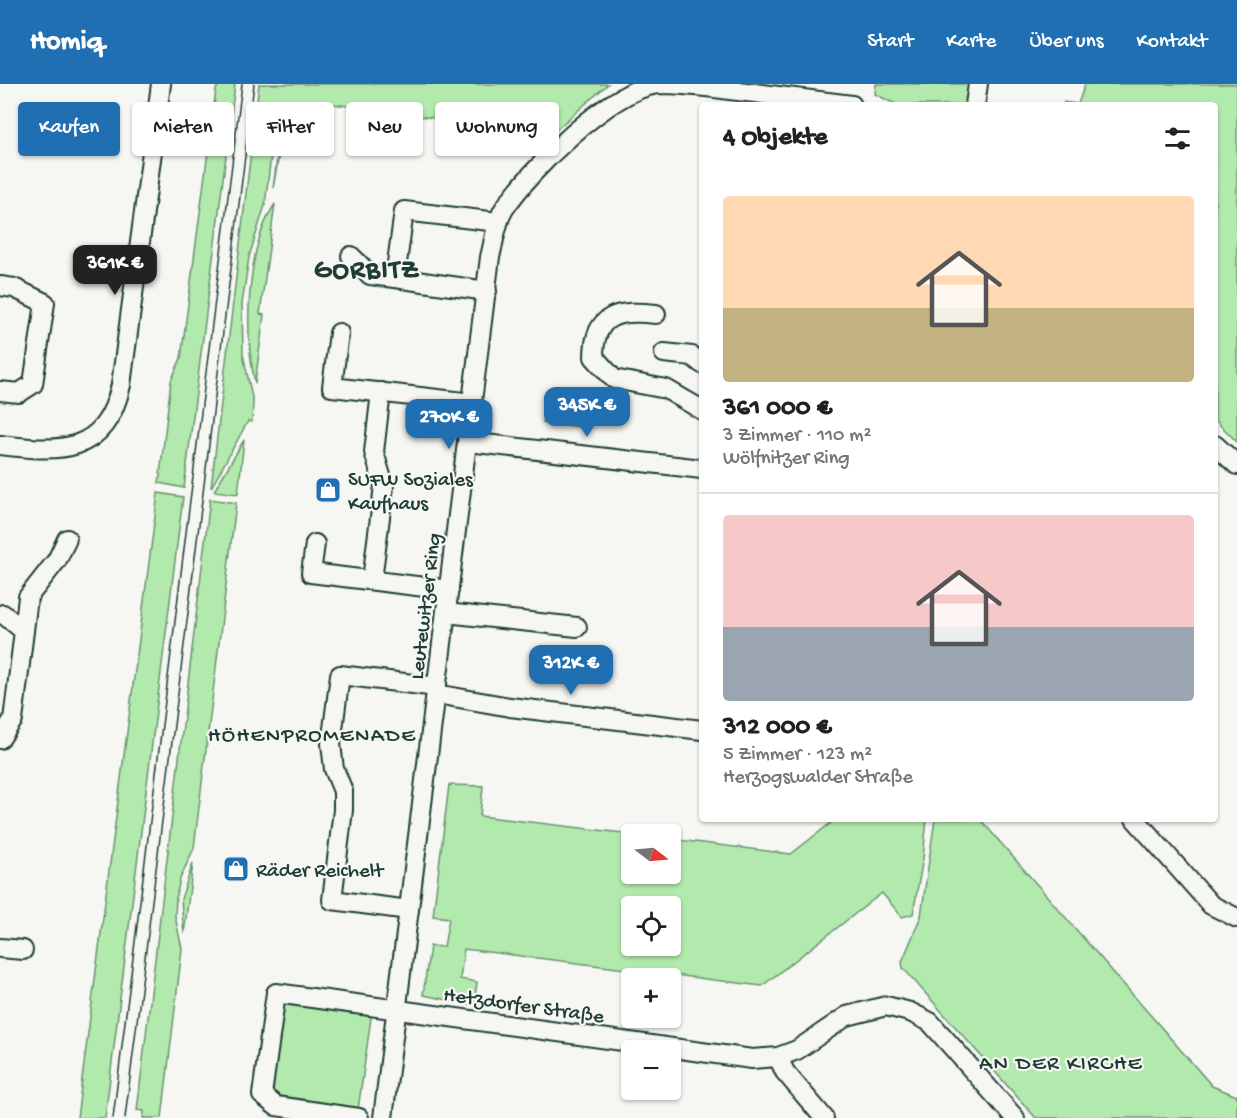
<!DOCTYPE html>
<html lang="de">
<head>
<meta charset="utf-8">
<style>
  body { margin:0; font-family:"Gochi Hand",sans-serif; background:#f6f6f6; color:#202124; height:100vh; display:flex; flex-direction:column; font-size:22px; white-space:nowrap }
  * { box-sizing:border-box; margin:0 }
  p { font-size:20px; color:#757577 }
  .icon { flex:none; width:33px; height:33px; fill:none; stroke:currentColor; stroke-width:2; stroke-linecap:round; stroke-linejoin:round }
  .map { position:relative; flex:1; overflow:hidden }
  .sheet { position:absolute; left:699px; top:18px; width:519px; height:720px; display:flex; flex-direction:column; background:#fff; border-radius:6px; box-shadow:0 2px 4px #0004 }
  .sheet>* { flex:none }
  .top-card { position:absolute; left:18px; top:18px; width:570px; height:54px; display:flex; gap:12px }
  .needle { width:39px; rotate:106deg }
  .controls { position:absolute; left:621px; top:740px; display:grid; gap:12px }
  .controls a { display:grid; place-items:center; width:60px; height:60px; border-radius:6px; background:#fff; box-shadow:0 2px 4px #0004; font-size:30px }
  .price { position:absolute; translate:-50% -51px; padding:0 14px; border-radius:12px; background:#1f6fb2; color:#fff; font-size:20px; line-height:39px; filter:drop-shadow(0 2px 3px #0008) }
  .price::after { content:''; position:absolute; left:50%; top:36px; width:18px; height:14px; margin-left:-9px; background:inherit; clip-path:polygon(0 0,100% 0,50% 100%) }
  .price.current { background:#222; color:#fff }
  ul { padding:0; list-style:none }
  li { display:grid; align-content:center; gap:12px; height:318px; padding:0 24px }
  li+li { border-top:2px solid #e0e0e0 }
  li span { display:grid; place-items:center; height:186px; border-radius:6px; color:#555 }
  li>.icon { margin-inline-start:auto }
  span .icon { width:108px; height:108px; fill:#fffc; stroke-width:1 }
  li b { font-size:26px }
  h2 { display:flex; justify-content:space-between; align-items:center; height:72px; padding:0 24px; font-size:26px }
  .tag { padding:0 21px; border-radius:6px; background:#fff; box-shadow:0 2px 4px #0004; font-size:21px; line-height:54px }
  .tag.current { background:#1f6fb2; color:#fff }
  header { display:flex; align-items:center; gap:36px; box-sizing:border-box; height:84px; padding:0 30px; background:#1f6fb2; color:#fff }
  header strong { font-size:28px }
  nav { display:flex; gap:33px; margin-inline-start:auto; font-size:21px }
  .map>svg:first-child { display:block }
</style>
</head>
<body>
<header>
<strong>Homiq</strong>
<nav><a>Start</a><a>Karte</a><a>Über uns</a><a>Kontakt</a></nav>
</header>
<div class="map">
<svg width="1237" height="1034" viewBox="0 0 1237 1034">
  <rect width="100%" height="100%" fill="#f6f6f2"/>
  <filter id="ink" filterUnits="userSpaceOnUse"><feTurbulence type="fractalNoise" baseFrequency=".0167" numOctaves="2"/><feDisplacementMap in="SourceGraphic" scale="12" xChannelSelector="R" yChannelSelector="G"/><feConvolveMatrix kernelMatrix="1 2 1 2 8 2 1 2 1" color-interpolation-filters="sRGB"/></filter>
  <g filter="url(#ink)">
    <g fill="#b2e9ac" stroke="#689370" stroke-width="1.5" fill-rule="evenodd">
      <polygon points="219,0 235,0 184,404 159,399 171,297 181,274 216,6"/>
      <polygon points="259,0 608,0 532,67 513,45 326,19 308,34 285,37 273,104 282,38 275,38 265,121 249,173 242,220 243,270 253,318 252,338 248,337 211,404"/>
      <polygon points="876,0 971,0 968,21 897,21 875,10"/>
      <polygon points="1085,0 1237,0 1237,358 1215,336 1215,21 1063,21 1064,18 1078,20"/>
      <path d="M275,120L260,230L264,231L255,299C244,250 246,163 275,120Z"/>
      <polygon points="547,313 586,319 582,343 543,338"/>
      <polygon points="244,356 238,410 214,407"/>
      <polygon points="158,409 183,413 105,1034 77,1034"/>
      <polygon points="210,415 236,419 194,764 180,795 176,814 175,832 182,865 162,1034 143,1034 144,1027 137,1026"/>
      <path d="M449,701L483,702L480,732L631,750L632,789H670L671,755L791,770L836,735H927L923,774L913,830L902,833L882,809L762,902L464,865L460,895L477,898L474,921L423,911L430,862L444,863L449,834L433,832ZM632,822H670V861H632Z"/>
      <polygon points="935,735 980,735 1212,1002 1237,1012 1237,1034 1036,1034 903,884 902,878 921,832"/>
      <polygon points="193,779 184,850 181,815"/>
      <polygon points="279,915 372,927 358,1026 280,1015 272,1009 269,1002"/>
    </g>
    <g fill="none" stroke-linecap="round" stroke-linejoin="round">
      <g stroke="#1f3d34" stroke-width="22">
        <g id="minor">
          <polyline points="975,21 978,0"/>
          <polyline points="351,172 370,191 395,194"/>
          <polyline points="0,202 14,204 45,219 33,300 19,309 0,307"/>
          <polyline points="487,207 395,194 404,127 498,138"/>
          <path d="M656,230C619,226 594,229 594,273L614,295L666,305L702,326"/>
          <polyline points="339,249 332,303 473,319"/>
          <polyline points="664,269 692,272 702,280"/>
          <polyline points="468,358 702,385"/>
          <path d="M0,361C60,368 105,372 121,301L161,0"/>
          <polyline points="1215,361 1237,381"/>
          <polyline points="315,460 311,489 449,506"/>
          <polyline points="372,496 384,402 374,368 381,308"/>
          <polyline points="446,529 577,543"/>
          <polyline points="24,547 28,513 57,476 67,455"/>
          <polyline points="436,610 510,623 702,646"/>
          <polyline points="0,655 13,636 24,547 3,530"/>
          <polyline points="1135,735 1211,821 1237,834"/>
          <polyline points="409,826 332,816 343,726 343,707 334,685 331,660 340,591 437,603"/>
          <polyline points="0,864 23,866"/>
          <polyline points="778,973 785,988 824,1034"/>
          <polyline points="359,1034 276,1022 262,1011 276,909 752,975 778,973 797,966 847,932 886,922 910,928 930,938 1015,1034"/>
          <path d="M383,1034L490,173C494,158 496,138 504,125C530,86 609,7 657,0C680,0 707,3 730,6C770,11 811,16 852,21"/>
        </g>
      </g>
      <use href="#minor" stroke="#f6f6f2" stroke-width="18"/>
      <g stroke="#1f3d34" stroke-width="1.5">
        <polyline points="113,1034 242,0"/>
        <polyline points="125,1034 254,0"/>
      </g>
    </g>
  </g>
  <defs>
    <g id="shop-square" transform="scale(1.35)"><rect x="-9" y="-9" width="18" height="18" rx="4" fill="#1f6fb2" stroke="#f6f6f2"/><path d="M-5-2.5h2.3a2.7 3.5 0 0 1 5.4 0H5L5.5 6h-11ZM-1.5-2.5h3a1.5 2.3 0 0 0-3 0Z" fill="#fff"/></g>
  </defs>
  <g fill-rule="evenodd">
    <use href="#shop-square" x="328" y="406"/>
    <use href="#shop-square" x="236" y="785"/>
  </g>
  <g text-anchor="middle" stroke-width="4.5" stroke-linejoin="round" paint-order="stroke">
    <g font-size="21" fill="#1f3d34" stroke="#f6f6f2" text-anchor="start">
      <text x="348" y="401">SUFW Soziales<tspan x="348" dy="24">Kaufhaus</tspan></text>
      <text x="256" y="792">Räder Reichelt</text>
    </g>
    <g font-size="21" fill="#1f3d34" stroke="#f6f6f2">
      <text transform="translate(424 522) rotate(-83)" y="7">Leutewitzer Ring</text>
      <text transform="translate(524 920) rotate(8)" y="7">Hetzdorfer Straße</text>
    </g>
    <g font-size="22" letter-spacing="1.5" fill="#1f3d34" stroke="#f6f6f2">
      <text x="312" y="657">HÖHENPROMENADE</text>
      <text x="1061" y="985">AN DER KIRCHE</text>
    </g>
    <g font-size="27" font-weight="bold" letter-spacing="1.5" fill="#1f3d34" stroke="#f6f6f2">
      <text x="367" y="193">GORBITZ</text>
    </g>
  </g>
</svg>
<div class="controls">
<a><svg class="needle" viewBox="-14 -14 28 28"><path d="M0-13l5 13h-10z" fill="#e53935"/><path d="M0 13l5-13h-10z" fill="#757577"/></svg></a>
<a><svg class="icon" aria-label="locate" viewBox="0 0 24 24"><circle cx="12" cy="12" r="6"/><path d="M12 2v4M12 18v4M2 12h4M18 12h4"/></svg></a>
<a>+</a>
<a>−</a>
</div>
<b class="price current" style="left:115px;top:212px">361K €</b>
<b class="price" style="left:587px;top:354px">345K €</b>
<b class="price" style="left:449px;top:366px">270K €</b>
<b class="price" style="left:571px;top:612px">312K €</b>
<div class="top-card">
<a class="tag current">Kaufen</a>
<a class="tag">Mieten</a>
<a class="tag">Filter</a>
<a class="tag">Neu</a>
<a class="tag">Wohnung</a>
</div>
<section class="sheet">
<h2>4 Objekte<svg class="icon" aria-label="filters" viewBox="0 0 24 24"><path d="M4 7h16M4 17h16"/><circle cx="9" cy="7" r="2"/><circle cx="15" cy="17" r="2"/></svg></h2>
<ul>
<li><span style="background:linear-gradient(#ffd9b3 60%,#c2b280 0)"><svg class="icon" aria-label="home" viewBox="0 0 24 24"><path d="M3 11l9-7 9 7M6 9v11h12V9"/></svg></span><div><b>361 000 €</b><p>3 Zimmer · 110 m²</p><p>Wölfnitzer Ring</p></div></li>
<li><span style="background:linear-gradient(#f6c9c9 60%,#9aa5b1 0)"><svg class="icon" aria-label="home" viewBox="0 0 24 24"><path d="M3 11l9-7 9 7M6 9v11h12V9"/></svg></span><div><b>312 000 €</b><p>5 Zimmer · 123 m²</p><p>Herzogswalder Straße</p></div></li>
</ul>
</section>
</div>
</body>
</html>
